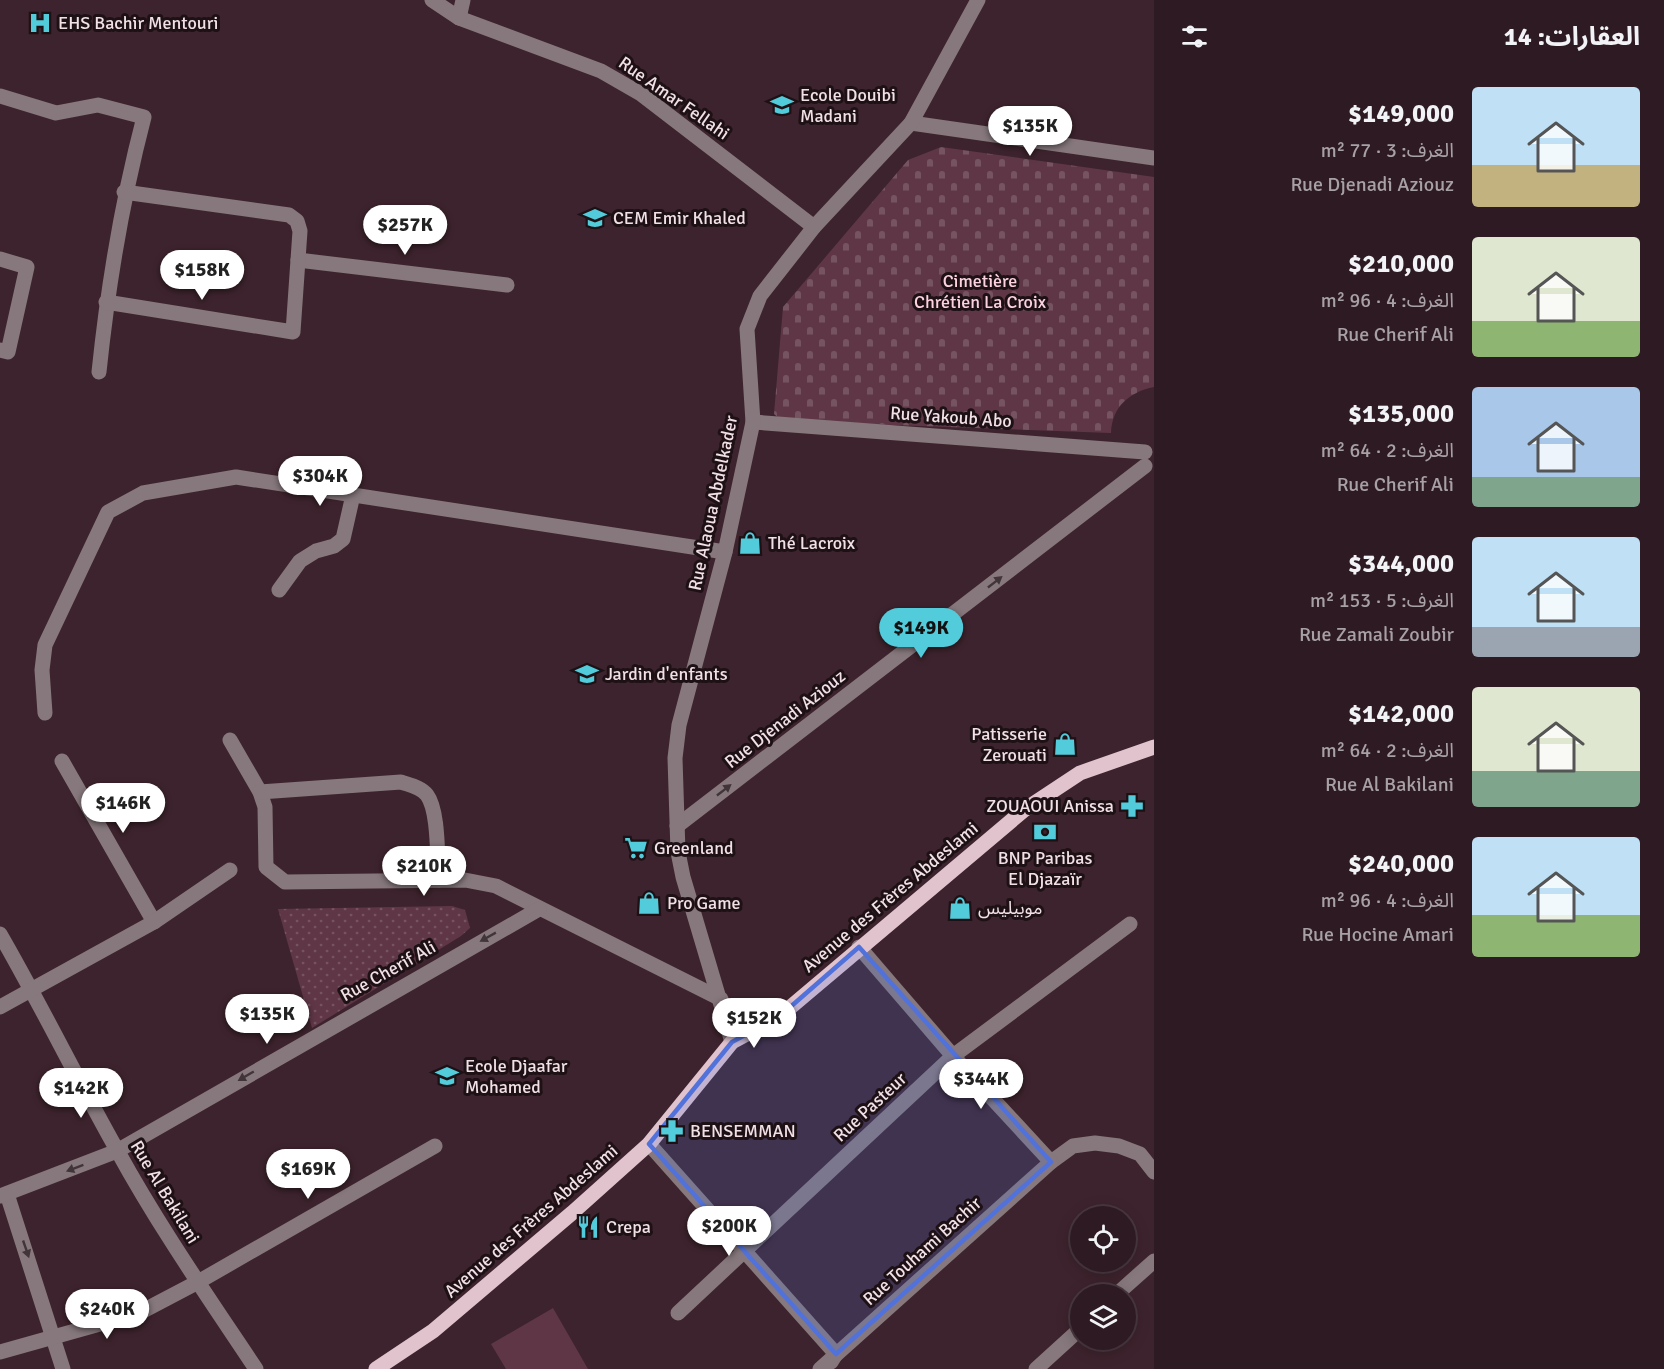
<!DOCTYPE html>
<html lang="ar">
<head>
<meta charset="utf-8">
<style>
  body { margin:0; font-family:Signika,"Noto Sans Arabic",sans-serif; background:#36232a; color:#f1f3f6; direction:rtl; height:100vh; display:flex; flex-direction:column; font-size:22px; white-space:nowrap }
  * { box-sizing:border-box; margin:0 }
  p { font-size:20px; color:#a7a1a5 }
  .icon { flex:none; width:33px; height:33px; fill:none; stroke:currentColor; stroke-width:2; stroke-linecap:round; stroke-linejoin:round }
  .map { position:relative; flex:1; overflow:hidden; direction:ltr }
  .sheet { display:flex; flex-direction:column; background:#2e1a22; width:510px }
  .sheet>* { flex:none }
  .controls { position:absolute; left:1070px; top:1206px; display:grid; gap:12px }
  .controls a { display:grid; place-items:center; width:66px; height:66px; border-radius:50%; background:#2e1a22; box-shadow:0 3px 15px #0003,0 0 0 2px #493840; font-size:30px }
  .price { position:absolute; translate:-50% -51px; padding:0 14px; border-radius:21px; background:#fff; color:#222; font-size:20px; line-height:39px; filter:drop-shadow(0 2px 3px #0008) }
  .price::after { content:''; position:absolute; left:50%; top:36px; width:18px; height:14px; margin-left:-9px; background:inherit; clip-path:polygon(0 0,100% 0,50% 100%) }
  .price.current { background:#52cbda; color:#111 }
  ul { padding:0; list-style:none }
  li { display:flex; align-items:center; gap:18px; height:150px; padding:0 24px }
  li span { display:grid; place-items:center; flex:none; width:168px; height:120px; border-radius:6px; color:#555 }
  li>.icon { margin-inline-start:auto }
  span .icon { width:72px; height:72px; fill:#fffc; stroke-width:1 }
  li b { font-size:26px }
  h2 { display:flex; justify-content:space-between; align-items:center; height:72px; padding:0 24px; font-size:26px }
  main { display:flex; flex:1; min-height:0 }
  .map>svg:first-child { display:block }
</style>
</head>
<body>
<main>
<section class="sheet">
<h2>العقارات: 14<svg class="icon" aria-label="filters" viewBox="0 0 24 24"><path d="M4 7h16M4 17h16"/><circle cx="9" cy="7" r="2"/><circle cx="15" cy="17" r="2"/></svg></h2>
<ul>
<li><span style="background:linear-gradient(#bfe0f5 65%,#c2b280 0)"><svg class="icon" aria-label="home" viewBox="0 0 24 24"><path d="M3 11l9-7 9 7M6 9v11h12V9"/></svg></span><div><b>$149,000</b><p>الغرف: 3 · 77 m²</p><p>Rue Djenadi Aziouz</p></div></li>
<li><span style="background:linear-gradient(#dfe7d0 70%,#8fb573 0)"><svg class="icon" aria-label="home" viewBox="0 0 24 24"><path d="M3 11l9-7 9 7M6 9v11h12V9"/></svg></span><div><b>$210,000</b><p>الغرف: 4 · 96 m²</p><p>Rue Cherif Ali</p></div></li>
<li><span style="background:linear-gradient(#a9c7e8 75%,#7fa58c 0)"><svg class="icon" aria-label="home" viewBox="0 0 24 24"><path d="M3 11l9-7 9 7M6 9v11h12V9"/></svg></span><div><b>$135,000</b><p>الغرف: 2 · 64 m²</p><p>Rue Cherif Ali</p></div></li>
<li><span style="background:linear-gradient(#bfe0f5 75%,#9aa5b1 0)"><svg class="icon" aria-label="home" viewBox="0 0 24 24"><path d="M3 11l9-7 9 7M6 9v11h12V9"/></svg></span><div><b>$344,000</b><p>الغرف: 5 · 153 m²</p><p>Rue Zamali Zoubir</p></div></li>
<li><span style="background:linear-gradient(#dfe7d0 70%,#7fa58c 0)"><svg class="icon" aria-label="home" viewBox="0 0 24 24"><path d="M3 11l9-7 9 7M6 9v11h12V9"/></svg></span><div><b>$142,000</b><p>الغرف: 2 · 64 m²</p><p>Rue Al Bakilani</p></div></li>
<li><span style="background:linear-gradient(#bfe0f5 65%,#8fb573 0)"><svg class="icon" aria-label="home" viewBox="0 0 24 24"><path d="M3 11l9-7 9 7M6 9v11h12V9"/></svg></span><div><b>$240,000</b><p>الغرف: 4 · 96 m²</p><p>Rue Hocine Amari</p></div></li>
</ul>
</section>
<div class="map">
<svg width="1154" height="1369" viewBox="0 0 1154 1369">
  <defs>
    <pattern id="cemetery-stones" width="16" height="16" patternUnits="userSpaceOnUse" patternTransform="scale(1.5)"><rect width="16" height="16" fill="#5f3646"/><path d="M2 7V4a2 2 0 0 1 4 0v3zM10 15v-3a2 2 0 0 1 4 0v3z" fill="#765361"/></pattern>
    <pattern id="park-dots" width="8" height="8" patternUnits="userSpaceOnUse" patternTransform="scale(1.5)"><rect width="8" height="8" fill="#5f3646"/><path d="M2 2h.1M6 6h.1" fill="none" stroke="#765361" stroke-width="1.8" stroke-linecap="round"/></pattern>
  </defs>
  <rect width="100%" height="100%" fill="#3d232d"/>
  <polygon fill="#5f3646" points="553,1308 588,1369 506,1369 491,1344"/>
  <path fill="url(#cemetery-stones)" d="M941,147L1154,177V387C1129,392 1112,407 1111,433L782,421L774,414L783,307L908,160Z"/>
  <polygon fill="url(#park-dots)" points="452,906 465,910 470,928 461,936 312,1028 278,909"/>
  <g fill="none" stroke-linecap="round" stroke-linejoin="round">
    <g stroke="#86787c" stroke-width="15">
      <polyline points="432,0 459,18 601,71 641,94 814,227"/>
      <polyline points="459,18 463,0"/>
      <path d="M0,96L56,113L98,105L144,117C122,201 108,285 99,372"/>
      <polyline points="911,123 1154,158"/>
      <polyline points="0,259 27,267 8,352 0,350"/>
      <polyline points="298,260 507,285"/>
      <polyline points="106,302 293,332 300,231 297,221 289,215 124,192"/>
      <polyline points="753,422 1145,452"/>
      <polyline points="279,590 300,561 316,551 334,546 343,539 353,495"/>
      <polyline points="45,713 42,670 45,645 108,512 143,493 236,477 725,552"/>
      <polyline points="230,740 260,792 265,807 266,867 285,882 465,880 496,886 721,999"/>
      <polyline points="62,761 154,922"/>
      <path d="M260,792L401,782C409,785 421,787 427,795C439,811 437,859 439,880"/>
      <polyline points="677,826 1145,466"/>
      <path d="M0,934C41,1005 77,1079 117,1150C158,1225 208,1297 256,1369"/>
      <polyline points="859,947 953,1056 1051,1162 1073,1146 1095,1143 1119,1146 1140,1154 1154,1172"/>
      <polyline points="0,1007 154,922 230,870"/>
      <polyline points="732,1042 683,877 678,852 675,758 679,725 725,552 753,422 747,329 760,296 814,227 911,123 978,0"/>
      <polyline points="649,1144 836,1354 831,1362"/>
      <polyline points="7,1194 63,1369"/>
      <polyline points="0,1196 117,1151 539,909"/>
      <polyline points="1117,1294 1154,1261"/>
      <polyline points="678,1313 953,1056 1130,924"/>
      <polyline points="0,1352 139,1313 198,1282 435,1146"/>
      <polyline points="820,1369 1051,1162"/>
      <polyline points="1036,1369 1080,1329"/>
    </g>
    <polyline stroke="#e1c3cd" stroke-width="15" points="376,1369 433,1331 572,1213 649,1144 732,1042 780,1016 1024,810 1080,773 1154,747"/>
  </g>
  <defs><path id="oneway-solid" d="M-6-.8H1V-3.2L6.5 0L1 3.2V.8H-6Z" transform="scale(1.5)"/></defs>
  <g fill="#423539">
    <use href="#oneway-solid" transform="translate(995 582) rotate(-38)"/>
    <use href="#oneway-solid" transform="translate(724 790) rotate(-38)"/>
    <use href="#oneway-solid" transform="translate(488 937) rotate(151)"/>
    <use href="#oneway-solid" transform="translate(246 1076) rotate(150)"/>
    <use href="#oneway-solid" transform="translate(75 1168) rotate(159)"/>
    <use href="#oneway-solid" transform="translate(26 1249) rotate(71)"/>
  </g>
  <path fill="#5272db" fill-opacity="0.2" stroke="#5272db" stroke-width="4.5" stroke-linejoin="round" d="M859,947L1051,1162L836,1354L649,1144L732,1042L780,1016Z"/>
  <defs>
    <g id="hospital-bare" transform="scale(1.8)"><path d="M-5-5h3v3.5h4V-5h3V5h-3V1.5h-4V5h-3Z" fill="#52cbda" stroke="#1d1115" stroke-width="2.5" paint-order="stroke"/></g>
    <g id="school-bare" transform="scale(1.8)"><path d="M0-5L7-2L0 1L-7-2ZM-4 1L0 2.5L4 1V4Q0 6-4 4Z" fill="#52cbda" stroke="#1d1115" stroke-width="2.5" paint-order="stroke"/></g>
    <g id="shop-bare" transform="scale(1.8)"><path d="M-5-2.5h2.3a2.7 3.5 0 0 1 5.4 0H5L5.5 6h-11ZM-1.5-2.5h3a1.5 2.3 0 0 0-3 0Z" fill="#52cbda" stroke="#1d1115" stroke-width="2.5" paint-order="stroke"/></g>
    <g id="pharmacy-bare" transform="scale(1.8)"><path d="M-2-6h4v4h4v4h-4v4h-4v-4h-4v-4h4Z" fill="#52cbda" stroke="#1d1115" stroke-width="2.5" paint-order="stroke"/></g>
    <g id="bank-bare" transform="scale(1.8)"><path d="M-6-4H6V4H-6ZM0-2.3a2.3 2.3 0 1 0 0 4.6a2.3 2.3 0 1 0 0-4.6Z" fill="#52cbda" stroke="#1d1115" stroke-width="2.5" paint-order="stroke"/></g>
    <g id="supermarket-bare" transform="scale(1.8)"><path d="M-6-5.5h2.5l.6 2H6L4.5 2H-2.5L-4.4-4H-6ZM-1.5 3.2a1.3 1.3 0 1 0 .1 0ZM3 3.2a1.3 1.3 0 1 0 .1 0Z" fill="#52cbda" stroke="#1d1115" stroke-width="2.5" paint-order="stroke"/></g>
    <g id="restaurant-bare" transform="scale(1.8)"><path d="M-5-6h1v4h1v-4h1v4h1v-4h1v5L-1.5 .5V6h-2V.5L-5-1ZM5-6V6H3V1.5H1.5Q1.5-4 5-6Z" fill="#52cbda" stroke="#1d1115" stroke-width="2.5" paint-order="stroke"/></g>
  </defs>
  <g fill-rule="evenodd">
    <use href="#hospital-bare" x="40" y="23"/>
    <use href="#school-bare" x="782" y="105"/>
    <use href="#school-bare" x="595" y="218"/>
    <use href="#shop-bare" x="750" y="543"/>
    <use href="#school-bare" x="587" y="674"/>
    <use href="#shop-bare" x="1065" y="744"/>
    <use href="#pharmacy-bare" x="1132" y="806"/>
    <use href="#bank-bare" x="1045" y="832"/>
    <use href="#supermarket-bare" x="636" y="848"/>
    <use href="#shop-bare" x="649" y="903"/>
    <use href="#shop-bare" x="960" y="908"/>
    <use href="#school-bare" x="447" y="1076"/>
    <use href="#pharmacy-bare" x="672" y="1131"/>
    <use href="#restaurant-bare" x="588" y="1227"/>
  </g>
  <g text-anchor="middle" stroke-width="6" stroke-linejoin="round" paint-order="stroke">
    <g font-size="18" fill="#f1e0e5" stroke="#1d1115" text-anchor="start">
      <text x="58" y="29">EHS Bachir Mentouri</text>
      <text x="800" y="101">Ecole Douibi<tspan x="800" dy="21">Madani</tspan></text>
      <text x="613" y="224">CEM Emir Khaled</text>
      <text x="768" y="549">Thé Lacroix</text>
      <text x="605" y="680">Jardin d'enfants</text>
      <text x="1047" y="740" text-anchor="end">Patisserie<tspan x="1047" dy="21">Zerouati</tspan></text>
      <text x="1114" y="812" text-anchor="end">ZOUAOUI Anissa</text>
      <text x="654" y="854">Greenland</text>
      <text x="1045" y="864" text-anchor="middle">BNP Paribas<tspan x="1045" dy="21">El Djazaïr</tspan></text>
      <text x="667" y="909">Pro Game</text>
      <text x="978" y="914">موبيليس</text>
      <text x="465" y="1072">Ecole Djaafar<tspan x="465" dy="21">Mohamed</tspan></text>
      <text x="690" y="1137">BENSEMMAN</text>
      <text x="606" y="1233">Crepa</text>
    </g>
    <g font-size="18" fill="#f1e0e5" stroke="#1d1115">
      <text transform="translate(674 98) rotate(35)" y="6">Rue Amar Fellahi</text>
      <text transform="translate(951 417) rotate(4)" y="6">Rue Yakoub Abo</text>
      <text transform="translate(713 503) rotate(-78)" y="6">Rue Alaoua Abdelkader</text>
      <text transform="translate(785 719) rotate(-38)" y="6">Rue Djenadi Aziouz</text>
      <text transform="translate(890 897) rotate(-40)" y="6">Avenue des Frères Abdeslami</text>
      <text transform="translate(388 971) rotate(-29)" y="6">Rue Cherif Ali</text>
      <text transform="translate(870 1107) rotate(-43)" y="6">Rue Pasteur</text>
      <text transform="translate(165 1192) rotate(59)" y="6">Rue Al Bakilani</text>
      <text transform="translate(531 1221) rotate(-41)" y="6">Avenue des Frères Abdeslami</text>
      <text transform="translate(922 1251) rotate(-42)" y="6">Rue Touhami Bachir</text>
    </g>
    <g font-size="18" fill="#fcd2e0" stroke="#1d1115">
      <text x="980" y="287">Cimetière<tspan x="980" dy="21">Chrétien La Croix</tspan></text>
    </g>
  </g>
</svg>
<div class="controls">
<a><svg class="icon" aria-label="locate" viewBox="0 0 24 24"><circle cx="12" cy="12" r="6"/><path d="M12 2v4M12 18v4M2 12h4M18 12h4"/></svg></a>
<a><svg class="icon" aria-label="layers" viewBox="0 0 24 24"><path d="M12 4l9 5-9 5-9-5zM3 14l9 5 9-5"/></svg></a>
</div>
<b class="price" style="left:1030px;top:157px">$135K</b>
<b class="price" style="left:405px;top:256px">$257K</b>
<b class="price" style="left:202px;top:301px">$158K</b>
<b class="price" style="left:320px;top:507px">$304K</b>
<b class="price current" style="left:921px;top:659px">$149K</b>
<b class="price" style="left:123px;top:834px">$146K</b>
<b class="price" style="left:424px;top:897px">$210K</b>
<b class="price" style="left:267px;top:1045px">$135K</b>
<b class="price" style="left:754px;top:1049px">$152K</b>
<b class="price" style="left:981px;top:1110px">$344K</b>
<b class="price" style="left:81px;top:1119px">$142K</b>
<b class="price" style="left:308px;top:1200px">$169K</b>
<b class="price" style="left:729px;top:1257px">$200K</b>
<b class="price" style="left:107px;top:1340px">$240K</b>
</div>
</main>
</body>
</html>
